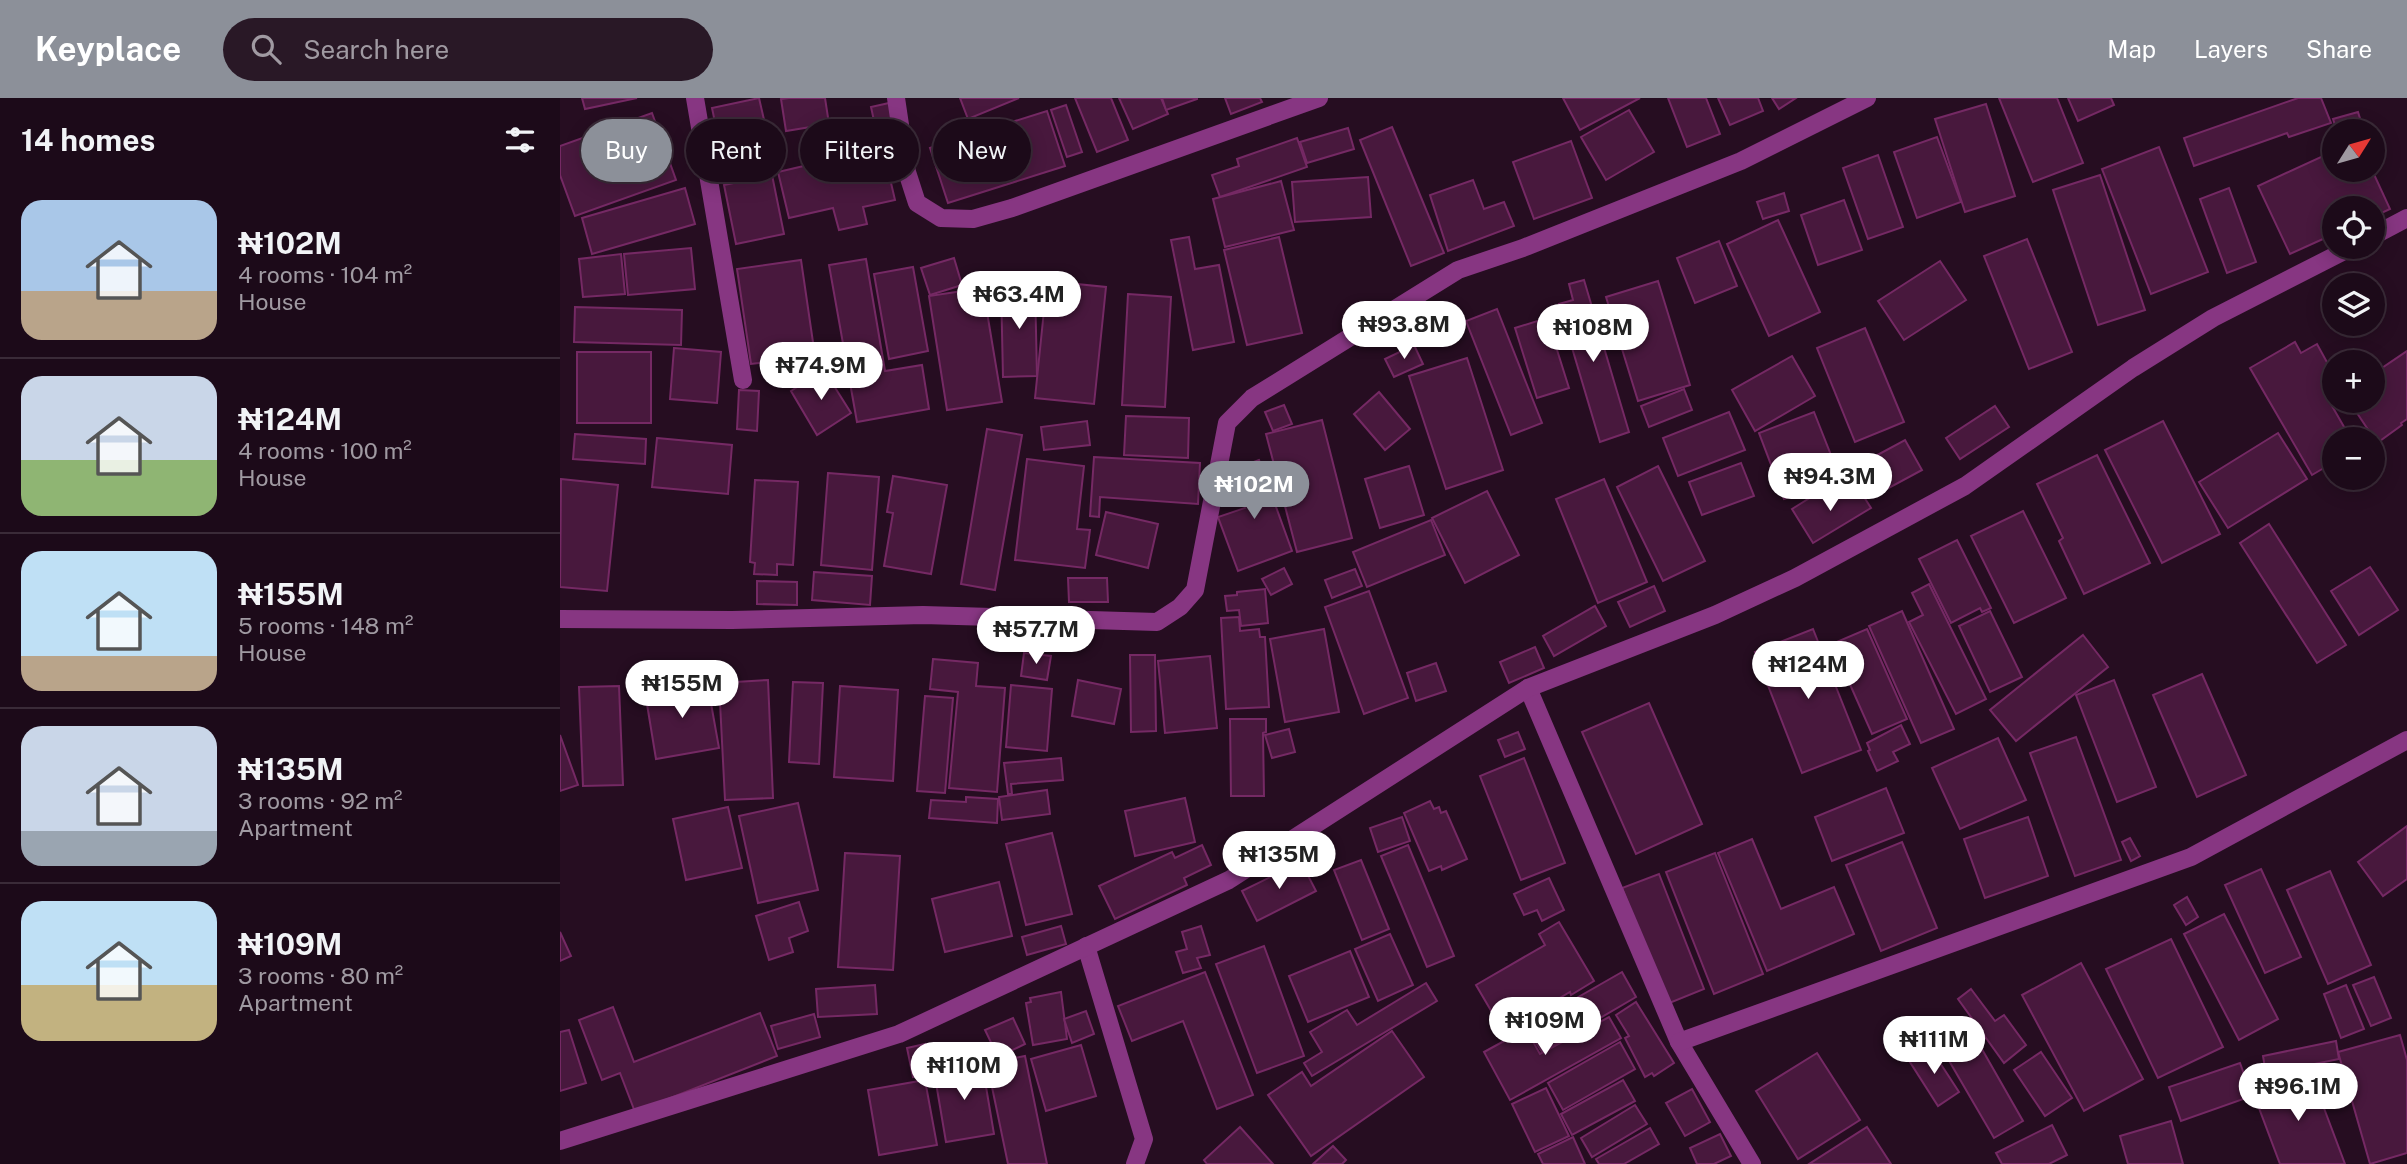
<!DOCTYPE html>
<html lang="en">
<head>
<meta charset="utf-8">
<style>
  body { margin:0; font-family:"Public Sans",sans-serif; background:#291826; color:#f1f3f6; height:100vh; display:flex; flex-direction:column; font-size:26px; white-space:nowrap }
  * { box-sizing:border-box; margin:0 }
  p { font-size:23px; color:#a09aa2 }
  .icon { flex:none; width:38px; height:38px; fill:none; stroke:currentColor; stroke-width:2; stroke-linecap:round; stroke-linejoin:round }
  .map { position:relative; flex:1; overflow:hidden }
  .panel { display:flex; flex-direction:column; background:#1c0a19; width:560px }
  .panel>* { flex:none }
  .guide { position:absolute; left:21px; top:21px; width:665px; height:63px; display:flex; gap:14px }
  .needle { width:46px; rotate:53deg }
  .tools { position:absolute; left:1762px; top:21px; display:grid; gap:14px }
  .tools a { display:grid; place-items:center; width:63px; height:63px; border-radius:50%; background:#1c0a19; box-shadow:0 4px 18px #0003,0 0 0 2px #3a2b38; font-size:35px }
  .price { position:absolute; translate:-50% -60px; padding:0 16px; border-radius:24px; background:#fff; color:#222; font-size:23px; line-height:46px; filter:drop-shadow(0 2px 4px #0008) }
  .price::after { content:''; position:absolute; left:50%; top:42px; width:21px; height:16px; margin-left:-10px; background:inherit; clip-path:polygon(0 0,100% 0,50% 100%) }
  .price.selected { background:#8c9099; color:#fff }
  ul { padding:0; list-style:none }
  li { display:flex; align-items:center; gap:21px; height:175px; padding:0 21px }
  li+li { border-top:2px solid #3a2b38 }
  li span { display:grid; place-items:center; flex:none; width:196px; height:140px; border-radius:21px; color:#555 }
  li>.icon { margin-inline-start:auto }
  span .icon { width:84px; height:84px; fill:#fffc; stroke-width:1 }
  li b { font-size:30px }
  h2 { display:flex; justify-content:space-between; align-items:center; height:84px; padding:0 21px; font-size:30px }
  .chip { padding:0 24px; border-radius:32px; background:#1c0a19; box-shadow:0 4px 18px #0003,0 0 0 2px #3a2b38; font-size:24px; line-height:63px }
  .chip.selected { background:#8c9099; color:#fff }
  header { display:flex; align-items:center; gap:42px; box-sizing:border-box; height:98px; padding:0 35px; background:#8c9099; color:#fff }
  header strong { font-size:33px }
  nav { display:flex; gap:38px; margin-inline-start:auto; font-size:24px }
  .search { width:490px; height:63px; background:#291826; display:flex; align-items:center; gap:18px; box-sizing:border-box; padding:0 24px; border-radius:38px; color:#a09aa2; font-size:26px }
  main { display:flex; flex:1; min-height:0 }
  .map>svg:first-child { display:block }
</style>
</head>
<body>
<header>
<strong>Keyplace</strong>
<div class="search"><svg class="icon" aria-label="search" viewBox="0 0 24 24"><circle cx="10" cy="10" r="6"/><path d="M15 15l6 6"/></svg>Search here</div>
<nav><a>Map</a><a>Layers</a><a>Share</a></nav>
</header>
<main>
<section class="panel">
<h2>14 homes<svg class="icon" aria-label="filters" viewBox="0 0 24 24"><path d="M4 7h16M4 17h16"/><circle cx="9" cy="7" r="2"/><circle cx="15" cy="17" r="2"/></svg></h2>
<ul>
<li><span style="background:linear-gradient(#a9c7e8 65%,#b9a48a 0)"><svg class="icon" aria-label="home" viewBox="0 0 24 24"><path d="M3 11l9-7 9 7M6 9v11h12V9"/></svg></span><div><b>₦102M</b><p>4 rooms · 104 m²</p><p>House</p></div></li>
<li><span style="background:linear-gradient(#c9d6e8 60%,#8fb573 0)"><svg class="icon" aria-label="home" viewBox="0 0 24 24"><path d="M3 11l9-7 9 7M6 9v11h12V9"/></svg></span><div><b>₦124M</b><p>4 rooms · 100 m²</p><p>House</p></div></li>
<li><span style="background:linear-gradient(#bfe0f5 75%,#b9a48a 0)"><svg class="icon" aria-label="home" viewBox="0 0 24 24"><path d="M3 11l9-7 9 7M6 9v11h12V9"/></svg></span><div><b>₦155M</b><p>5 rooms · 148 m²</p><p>House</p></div></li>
<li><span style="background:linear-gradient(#c9d6e8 75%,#9aa5b1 0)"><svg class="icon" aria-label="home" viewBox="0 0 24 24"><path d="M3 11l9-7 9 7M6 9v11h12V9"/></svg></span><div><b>₦135M</b><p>3 rooms · 92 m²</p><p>Apartment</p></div></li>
<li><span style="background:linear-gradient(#bfe0f5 60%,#c2b280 0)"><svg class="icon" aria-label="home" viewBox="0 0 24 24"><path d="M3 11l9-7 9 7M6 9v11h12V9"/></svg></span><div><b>₦109M</b><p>3 rooms · 80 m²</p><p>Apartment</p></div></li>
</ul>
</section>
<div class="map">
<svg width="1847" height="1066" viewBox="0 0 1847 1066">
  <rect width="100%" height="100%" fill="#260d21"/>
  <g fill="#48183d" stroke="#752964" stroke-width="2">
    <polygon points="22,0 77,0 25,11"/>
    <polygon points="199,0 213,61 165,72 152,10"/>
    <polygon points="229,0 265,0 269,26 226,33 221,1"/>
    <polygon points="400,0 459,0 408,21"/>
    <polygon points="515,0 551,0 568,42 537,54"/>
    <polygon points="559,0 601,0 608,16 573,31"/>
    <polygon points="602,0 637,0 637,1 606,12"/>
    <polygon points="665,0 700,0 702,4 671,16"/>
    <polygon points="1003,0 1080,0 1020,32"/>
    <polygon points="1108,0 1146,0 1160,36 1127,49"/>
    <polygon points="1158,0 1198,0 1203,13 1170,27"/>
    <polygon points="1212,0 1236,0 1219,11"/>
    <polygon points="1439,0 1497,0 1523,65 1473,84"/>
    <polygon points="1508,0 1551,0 1554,7 1518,23"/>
    <polygon points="1738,0 1761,0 1771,25 1729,39 1727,35 1634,68 1624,40"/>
    <polygon points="329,5 336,37 318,41 311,9"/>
    <polygon points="1426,6 1455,98 1405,114 1375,21"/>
    <polygon points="506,7 522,54 507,59 491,12"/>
    <polygon points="1069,12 1094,54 1046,82 1021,39"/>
    <polygon points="487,13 505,68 388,105 370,50"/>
    <polygon points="1798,14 1803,30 1777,33 1773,21"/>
    <polygon points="92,15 116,82 15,118 0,77 0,48"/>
    <polygon points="832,29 884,155 851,168 800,42"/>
    <polygon points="788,30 794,51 747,65 740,44"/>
    <polygon points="1377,39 1401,104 1357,120 1334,54"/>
    <polygon points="737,40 747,69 660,99 652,77 679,68 677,61"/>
    <polygon points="1011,43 1032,100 974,121 953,64"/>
    <polygon points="1599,49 1648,174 1591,196 1542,71"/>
    <polygon points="308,53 313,76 328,72 335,102 303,109 307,126 279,132 273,110 229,120 218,74"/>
    <polygon points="1774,53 1774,72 1812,72 1830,111 1813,119 1813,110 1774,110 1774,136 1730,156 1698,88"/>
    <polygon points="1318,57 1343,129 1308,141 1283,70"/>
    <polygon points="212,77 224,136 176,146 164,87"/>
    <polygon points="1540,77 1585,212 1538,227 1493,92"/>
    <polygon points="808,79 811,119 735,124 732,84"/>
    <polygon points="913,82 924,111 944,104 954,128 888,153 870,97"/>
    <polygon points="721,83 734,132 665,149 653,101"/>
    <polygon points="125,90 135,126 32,156 22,120"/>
    <polygon points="1669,90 1696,164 1667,175 1640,101"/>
    <polygon points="1224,95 1229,113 1203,121 1197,104"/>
    <polygon points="1284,102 1302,152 1258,167 1241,117"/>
    <polygon points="1218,122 1260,214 1209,238 1167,146"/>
    <polygon points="629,139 635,171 659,167 674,244 633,252 611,142"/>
    <polygon points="719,139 742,235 687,247 664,152"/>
    <polygon points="1467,141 1512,254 1469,271 1424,158"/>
    <polygon points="1159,143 1177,188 1135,205 1117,160"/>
    <polygon points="131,150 135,191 68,197 64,156"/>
    <polygon points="61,156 65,196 23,199 19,161"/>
    <polygon points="394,160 402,187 370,197 361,170"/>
    <polygon points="306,161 325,273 362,267 369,311 297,324 269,167"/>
    <polygon points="241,162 255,258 191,266 177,171"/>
    <polygon points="1380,163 1406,202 1344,242 1318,203"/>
    <polygon points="353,169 368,253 329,261 314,176"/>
    <polygon points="1024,182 1069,334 1040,344 999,206 1013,202 1009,186"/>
    <polygon points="487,183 546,189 534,306 475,300"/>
    <polygon points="1098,183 1130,287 1078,303 1046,199"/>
    <polygon points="441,188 475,188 477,278 443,279"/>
    <polygon points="423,190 442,304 387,312 369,198"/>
    <polygon points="568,196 611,199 605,309 562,307"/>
    <polygon points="15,209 122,212 121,247 14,244"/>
    <polygon points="937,211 982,325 951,337 906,223"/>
    <polygon points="987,220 1009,290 977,300 955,230"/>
    <polygon points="1305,230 1344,324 1295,344 1257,250"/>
    <polygon points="1735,244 1741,255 1757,246 1774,277 1774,297 1768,301 1791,341 1774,341 1774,364 1752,377 1690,270"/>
    <polygon points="854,247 863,266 834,279 825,261"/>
    <polygon points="114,250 161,254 157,305 110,301"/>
    <polygon points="1847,253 1847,321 1841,325 1842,327 1817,345 1789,303 1813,303 1813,276"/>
    <rect x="17" y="254" width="74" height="71"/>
    <polygon points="1232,258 1255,298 1195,333 1172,292"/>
    <polygon points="907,260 943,372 886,391 849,278"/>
    <polygon points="264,272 291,315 257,337 231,293"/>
    <polygon points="1124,291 1132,312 1089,329 1081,308"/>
    <polygon points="179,292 199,293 197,333 177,331"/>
    <polygon points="819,294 850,331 825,352 794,316"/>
    <polygon points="724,307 732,326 713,333 705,314"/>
    <polygon points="1435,308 1449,329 1400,361 1386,340"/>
    <polygon points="1169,314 1185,352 1118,378 1103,340"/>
    <polygon points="1254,314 1280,380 1224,401 1199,335"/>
    <polygon points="566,318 629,320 628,360 564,357"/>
    <polygon points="762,322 792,440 737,454 706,336"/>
    <polygon points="527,323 530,347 484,352 481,329"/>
    <polygon points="1603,323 1660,436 1602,465 1545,352"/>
    <polygon points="427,331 462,337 435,492 401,486"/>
    <polygon points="1718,335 1747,381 1668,430 1639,384"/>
    <polygon points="15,336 86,341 85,366 13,361"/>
    <polygon points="97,340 172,347 168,396 92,389"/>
    <polygon points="1345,342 1362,372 1327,391 1310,361"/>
    <polygon points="1537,357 1590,465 1524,496 1499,443 1503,440 1477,386"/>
    <polygon points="534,359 640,365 638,406 540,399 539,419 530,418"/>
    <polygon points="467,361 524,368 517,431 530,432 525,470 455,462"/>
    <polygon points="699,362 732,453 678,473 658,419 685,410 671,372"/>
    <polygon points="1181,365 1194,398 1142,417 1129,384"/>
    <polygon points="849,368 864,417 820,430 805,381"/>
    <polygon points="1098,368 1145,463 1103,483 1057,389"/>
    <polygon points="268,375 319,379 312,472 261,467"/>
    <polygon points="333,378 387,387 371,476 324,468 333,415 327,414"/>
    <polygon points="1,381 58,387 47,493 0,489"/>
    <polygon points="1044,381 1087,484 1038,505 996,401"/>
    <polygon points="195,382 238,384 233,467 217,466 217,477 194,476 195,465 190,464"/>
    <polygon points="1297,388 1311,410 1253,445 1232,411 1261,393 1268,405"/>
    <polygon points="927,393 959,457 905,485 872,420"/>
    <polygon points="1463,413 1506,500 1454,525 1411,438"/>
    <polygon points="546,414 598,426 588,470 536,457"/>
    <polygon points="871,422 885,457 807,489 793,454"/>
    <polygon points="1709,426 1786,547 1757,565 1680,445"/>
    <polygon points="1397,442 1431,510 1422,514 1420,510 1391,525 1359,461"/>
    <polygon points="1810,469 1838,512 1799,537 1771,493"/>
    <polygon points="724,470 732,486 711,497 702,481"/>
    <polygon points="795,471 802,488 772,500 765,482"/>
    <polygon points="254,474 312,478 310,507 252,502"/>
    <polygon points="508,480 547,480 548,504 509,504"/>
    <polygon points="197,483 237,484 237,507 197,506"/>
    <polygon points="1369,486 1426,601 1396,616 1349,524 1363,517 1352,495"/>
    <polygon points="1094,488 1105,513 1070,529 1058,504"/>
    <polygon points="705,491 708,525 681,528 679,512 667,513 665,498 677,497 677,494"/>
    <polygon points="809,493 848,600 804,616 765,509"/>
    <polygon points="1035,508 1046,528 994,558 983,538"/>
    <polygon points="1342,513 1394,631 1361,645 1309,528"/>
    <polygon points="1430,513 1462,579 1430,594 1399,528"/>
    <polygon points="679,519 680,533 699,531 700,539 705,539 709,609 666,611 661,520"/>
    <polygon points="764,531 779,614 725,624 710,541"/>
    <polygon points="1253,531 1301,652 1242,675 1195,554"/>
    <polygon points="1307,531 1347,621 1312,636 1272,546"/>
    <polygon points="1523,537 1548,569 1456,643 1430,612"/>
    <polygon points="975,549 984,570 949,585 940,564"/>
    <polygon points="464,555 491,558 487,582 461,578"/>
    <polygon points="570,557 595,557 596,633 571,634"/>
    <polygon points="650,558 657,630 605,635 598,563"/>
    <polygon points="373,561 418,565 416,588 445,590 437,694 389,690 398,594 370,591"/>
    <polygon points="876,565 886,593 856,603 847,575"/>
    <polygon points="1642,576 1686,677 1637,699 1593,597"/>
    <polygon points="208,582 213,700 165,702 159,585"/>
    <polygon points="518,582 561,591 554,626 512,618"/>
    <polygon points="1554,582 1596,689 1557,704 1516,597"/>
    <polygon points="147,583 159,650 96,661 85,594"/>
    <polygon points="233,584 263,585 259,666 229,664"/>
    <polygon points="451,587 492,591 487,653 446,649"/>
    <polygon points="59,588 63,687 23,688 19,589"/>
    <polygon points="280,588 338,592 333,683 274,679"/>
    <polygon points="365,598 393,600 385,695 357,693"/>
    <polygon points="1089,605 1142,726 1076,756 1022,634"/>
    <polygon points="670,621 706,621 706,634 703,635 704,698 671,698"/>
    <polygon points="1341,627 1350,646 1333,654 1338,663 1317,673 1308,653 1310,652 1307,645"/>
    <polygon points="729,631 735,654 712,660 705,637"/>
    <polygon points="958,634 965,651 945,659 938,642"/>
    <polygon points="0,637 18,687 0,693"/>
    <polygon points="1516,639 1561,762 1515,778 1470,655"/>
    <polygon points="1438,640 1466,702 1400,731 1372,670"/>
    <polygon points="501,660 503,682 451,686 452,696 448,696 444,665"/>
    <polygon points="964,660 1005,765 961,782 920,678"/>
    <polygon points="1326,690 1344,735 1272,763 1255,719"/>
    <polygon points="487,692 490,716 442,722 439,699"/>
    <polygon points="406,699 438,701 437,725 369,720 371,702 406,704"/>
    <polygon points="625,700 635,744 575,758 565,713"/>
    <polygon points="870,703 874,711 879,709 881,715 886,713 907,761 882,772 881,768 869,773 844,715"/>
    <polygon points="238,705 258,792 198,805 179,718"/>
    <polygon points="168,709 182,770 126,782 113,721"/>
    <polygon points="842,719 850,743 818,754 810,730"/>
    <polygon points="1468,719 1488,778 1425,800 1404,741"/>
    <polygon points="1847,728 1847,781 1823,798 1798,764"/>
    <polygon points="492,735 512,816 466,827 446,746"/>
    <polygon points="1570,740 1580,758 1571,763 1562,744"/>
    <polygon points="1192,741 1221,811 1274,789 1294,836 1207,873 1158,755"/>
    <polygon points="1342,744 1377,830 1321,853 1286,767"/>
    <polygon points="642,747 651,767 624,780 627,787 555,821 539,788 612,754 615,760"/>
    <polygon points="848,747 894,858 867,869 821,758"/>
    <polygon points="285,755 340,758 333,872 278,869"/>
    <polygon points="1155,755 1203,876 1154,896 1106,774"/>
    <polygon points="801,762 829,831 802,842 774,772"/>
    <polygon points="741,764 756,793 697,823 682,793"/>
    <polygon points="1701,771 1741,859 1705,875 1665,787"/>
    <polygon points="1770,773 1811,867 1768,886 1727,792"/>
    <polygon points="1099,776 1144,891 1107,906 1062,790"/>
    <polygon points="989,780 1004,812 982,823 977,812 964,817 954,796"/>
    <polygon points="439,784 452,838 385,854 372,801"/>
    <polygon points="1627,799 1638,819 1626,827 1614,807"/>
    <polygon points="239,804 248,833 229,840 233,854 209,862 196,818"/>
    <polygon points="1664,816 1718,921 1679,942 1624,836"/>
    <polygon points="999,824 1034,883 1011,897 1010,894 943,933 916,887 985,847 979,836"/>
    <polygon points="501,828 506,846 467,857 462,839"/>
    <polygon points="641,828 650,857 637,860 641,870 623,875 616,854 627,851 622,834"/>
    <polygon points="0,834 11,858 0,863"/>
    <polygon points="830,836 853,887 818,903 795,851"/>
    <polygon points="1611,841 1663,949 1598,980 1546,871"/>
    <polygon points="704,848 744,958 697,975 656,866"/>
    <polygon points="790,853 809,899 748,924 729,878"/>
    <polygon points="1521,865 1583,981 1524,1013 1462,897"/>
    <polygon points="645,874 693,997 657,1011 623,923 572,943 558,908"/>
    <polygon points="1062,874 1076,899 982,954 966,929"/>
    <polygon points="1814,879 1831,920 1811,928 1793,887"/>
    <polygon points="866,885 877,903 752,978 744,965 762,954 750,934 787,912 797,927"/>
    <polygon points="315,887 317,916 258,919 256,891"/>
    <polygon points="1786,887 1804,931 1781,940 1764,896"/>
    <polygon points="1411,891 1435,923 1444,917 1466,947 1444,965 1398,901"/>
    <polygon points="501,894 507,941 473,947 466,905 471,904 470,900"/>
    <polygon points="1076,904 1114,965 1094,978 1092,975 1085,979 1065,940 1069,938 1056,917"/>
    <polygon points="53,909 74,964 200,915 217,958 75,1014 60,975 42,982 19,922"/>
    <polygon points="526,913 534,936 512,945 504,921"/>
    <polygon points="254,916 260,939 218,951 211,928"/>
    <polygon points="1049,919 1061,940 950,1002 924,954 966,931 980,956"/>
    <polygon points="453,920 465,946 438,959 425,932"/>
    <polygon points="1407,925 1463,1023 1434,1040 1377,942"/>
    <polygon points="9,932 26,985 0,993 0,934"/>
    <polygon points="832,933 864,979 751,1058 708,997 742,974 751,988"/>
    <polygon points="1840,937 1847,962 1847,1055 1810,1066 1778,954"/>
    <polygon points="1776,943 1779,961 1706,976 1703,958"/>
    <polygon points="1060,944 1075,971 1003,1012 988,985"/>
    <polygon points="365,946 371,976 353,979 347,950"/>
    <polygon points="521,947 536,998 486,1013 471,961"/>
    <polygon points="1369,948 1399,994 1378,1008 1348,961"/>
    <polygon points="1481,954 1512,1000 1485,1018 1454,972"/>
    <polygon points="1257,955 1300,1022 1238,1061 1196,993"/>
    <polygon points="465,958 487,1066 448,1066 427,965"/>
    <polygon points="422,965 434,1036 386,1044 374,973"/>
    <polygon points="1680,965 1692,998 1621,1023 1609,989"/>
    <polygon points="1750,973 1785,1066 1720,1066 1693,994"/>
    <polygon points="365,982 377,1047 319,1057 308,992"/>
    <polygon points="1063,982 1075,1003 1012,1037 1001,1016"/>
    <polygon points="986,990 1009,1038 975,1054 952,1006"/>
    <polygon points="1132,991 1150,1024 1125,1038 1106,1005"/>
    <polygon points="1075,1007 1087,1026 1032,1059 1021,1040"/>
    <polygon points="1611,1023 1623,1066 1568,1066 1560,1038"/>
    <polygon points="1492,1027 1507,1057 1489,1066 1442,1066 1436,1055"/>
    <polygon points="680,1029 713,1066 647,1066 644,1062"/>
    <polygon points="1307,1029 1331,1066 1249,1066"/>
    <polygon points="1090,1030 1099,1046 1064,1066 1039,1066 1036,1061"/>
    <polygon points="1160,1036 1171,1058 1154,1066 1137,1066 1130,1050"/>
    <polygon points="1013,1039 1025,1066 983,1066 978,1056"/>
    <polygon points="773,1048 786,1062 782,1066 753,1066"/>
  </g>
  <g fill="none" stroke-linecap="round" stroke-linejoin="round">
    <g stroke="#873682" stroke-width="18">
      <polyline points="135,0 183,282"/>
      <polyline points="336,0 347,74 357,105 381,120 413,121 452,110 759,0"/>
      <polyline points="1813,138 1847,120"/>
      <polyline points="0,521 172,522 363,517 597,524 620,509 635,492 667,325 692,300 898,172 963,150 1181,63 1307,0"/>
      <polyline points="968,590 1119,944 1192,1066"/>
      <polyline points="526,848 584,1041 575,1066"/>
      <polyline points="1119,944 1631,759 1847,642"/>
      <polyline points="0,1043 339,936 669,782 968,590 1155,517 1235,480 1405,388 1573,270 1653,220 1792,149"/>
    </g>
  </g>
</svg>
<div class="tools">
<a><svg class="needle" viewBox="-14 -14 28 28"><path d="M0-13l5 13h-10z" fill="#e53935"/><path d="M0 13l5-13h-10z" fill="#a09aa2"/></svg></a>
<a><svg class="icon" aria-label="locate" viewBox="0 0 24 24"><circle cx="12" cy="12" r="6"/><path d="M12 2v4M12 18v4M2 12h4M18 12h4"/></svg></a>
<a><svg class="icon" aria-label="layers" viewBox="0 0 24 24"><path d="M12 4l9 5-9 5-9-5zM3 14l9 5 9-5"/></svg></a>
<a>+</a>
<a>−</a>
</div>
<b class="price" style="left:459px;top:233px">₦63.4M</b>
<b class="price" style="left:844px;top:263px">₦93.8M</b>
<b class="price" style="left:1033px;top:266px">₦108M</b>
<b class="price" style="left:261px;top:304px">₦74.9M</b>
<b class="price" style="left:1270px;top:415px">₦94.3M</b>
<b class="price selected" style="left:694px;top:423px">₦102M</b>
<b class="price" style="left:476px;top:568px">₦57.7M</b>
<b class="price" style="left:1248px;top:603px">₦124M</b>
<b class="price" style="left:122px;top:622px">₦155M</b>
<b class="price" style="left:719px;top:793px">₦135M</b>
<b class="price" style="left:985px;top:959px">₦109M</b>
<b class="price" style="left:1374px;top:978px">₦111M</b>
<b class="price" style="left:404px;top:1004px">₦110M</b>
<b class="price" style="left:1738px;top:1025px">₦96.1M</b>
<div class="guide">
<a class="chip selected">Buy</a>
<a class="chip">Rent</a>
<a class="chip">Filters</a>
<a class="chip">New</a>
</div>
</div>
</main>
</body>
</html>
